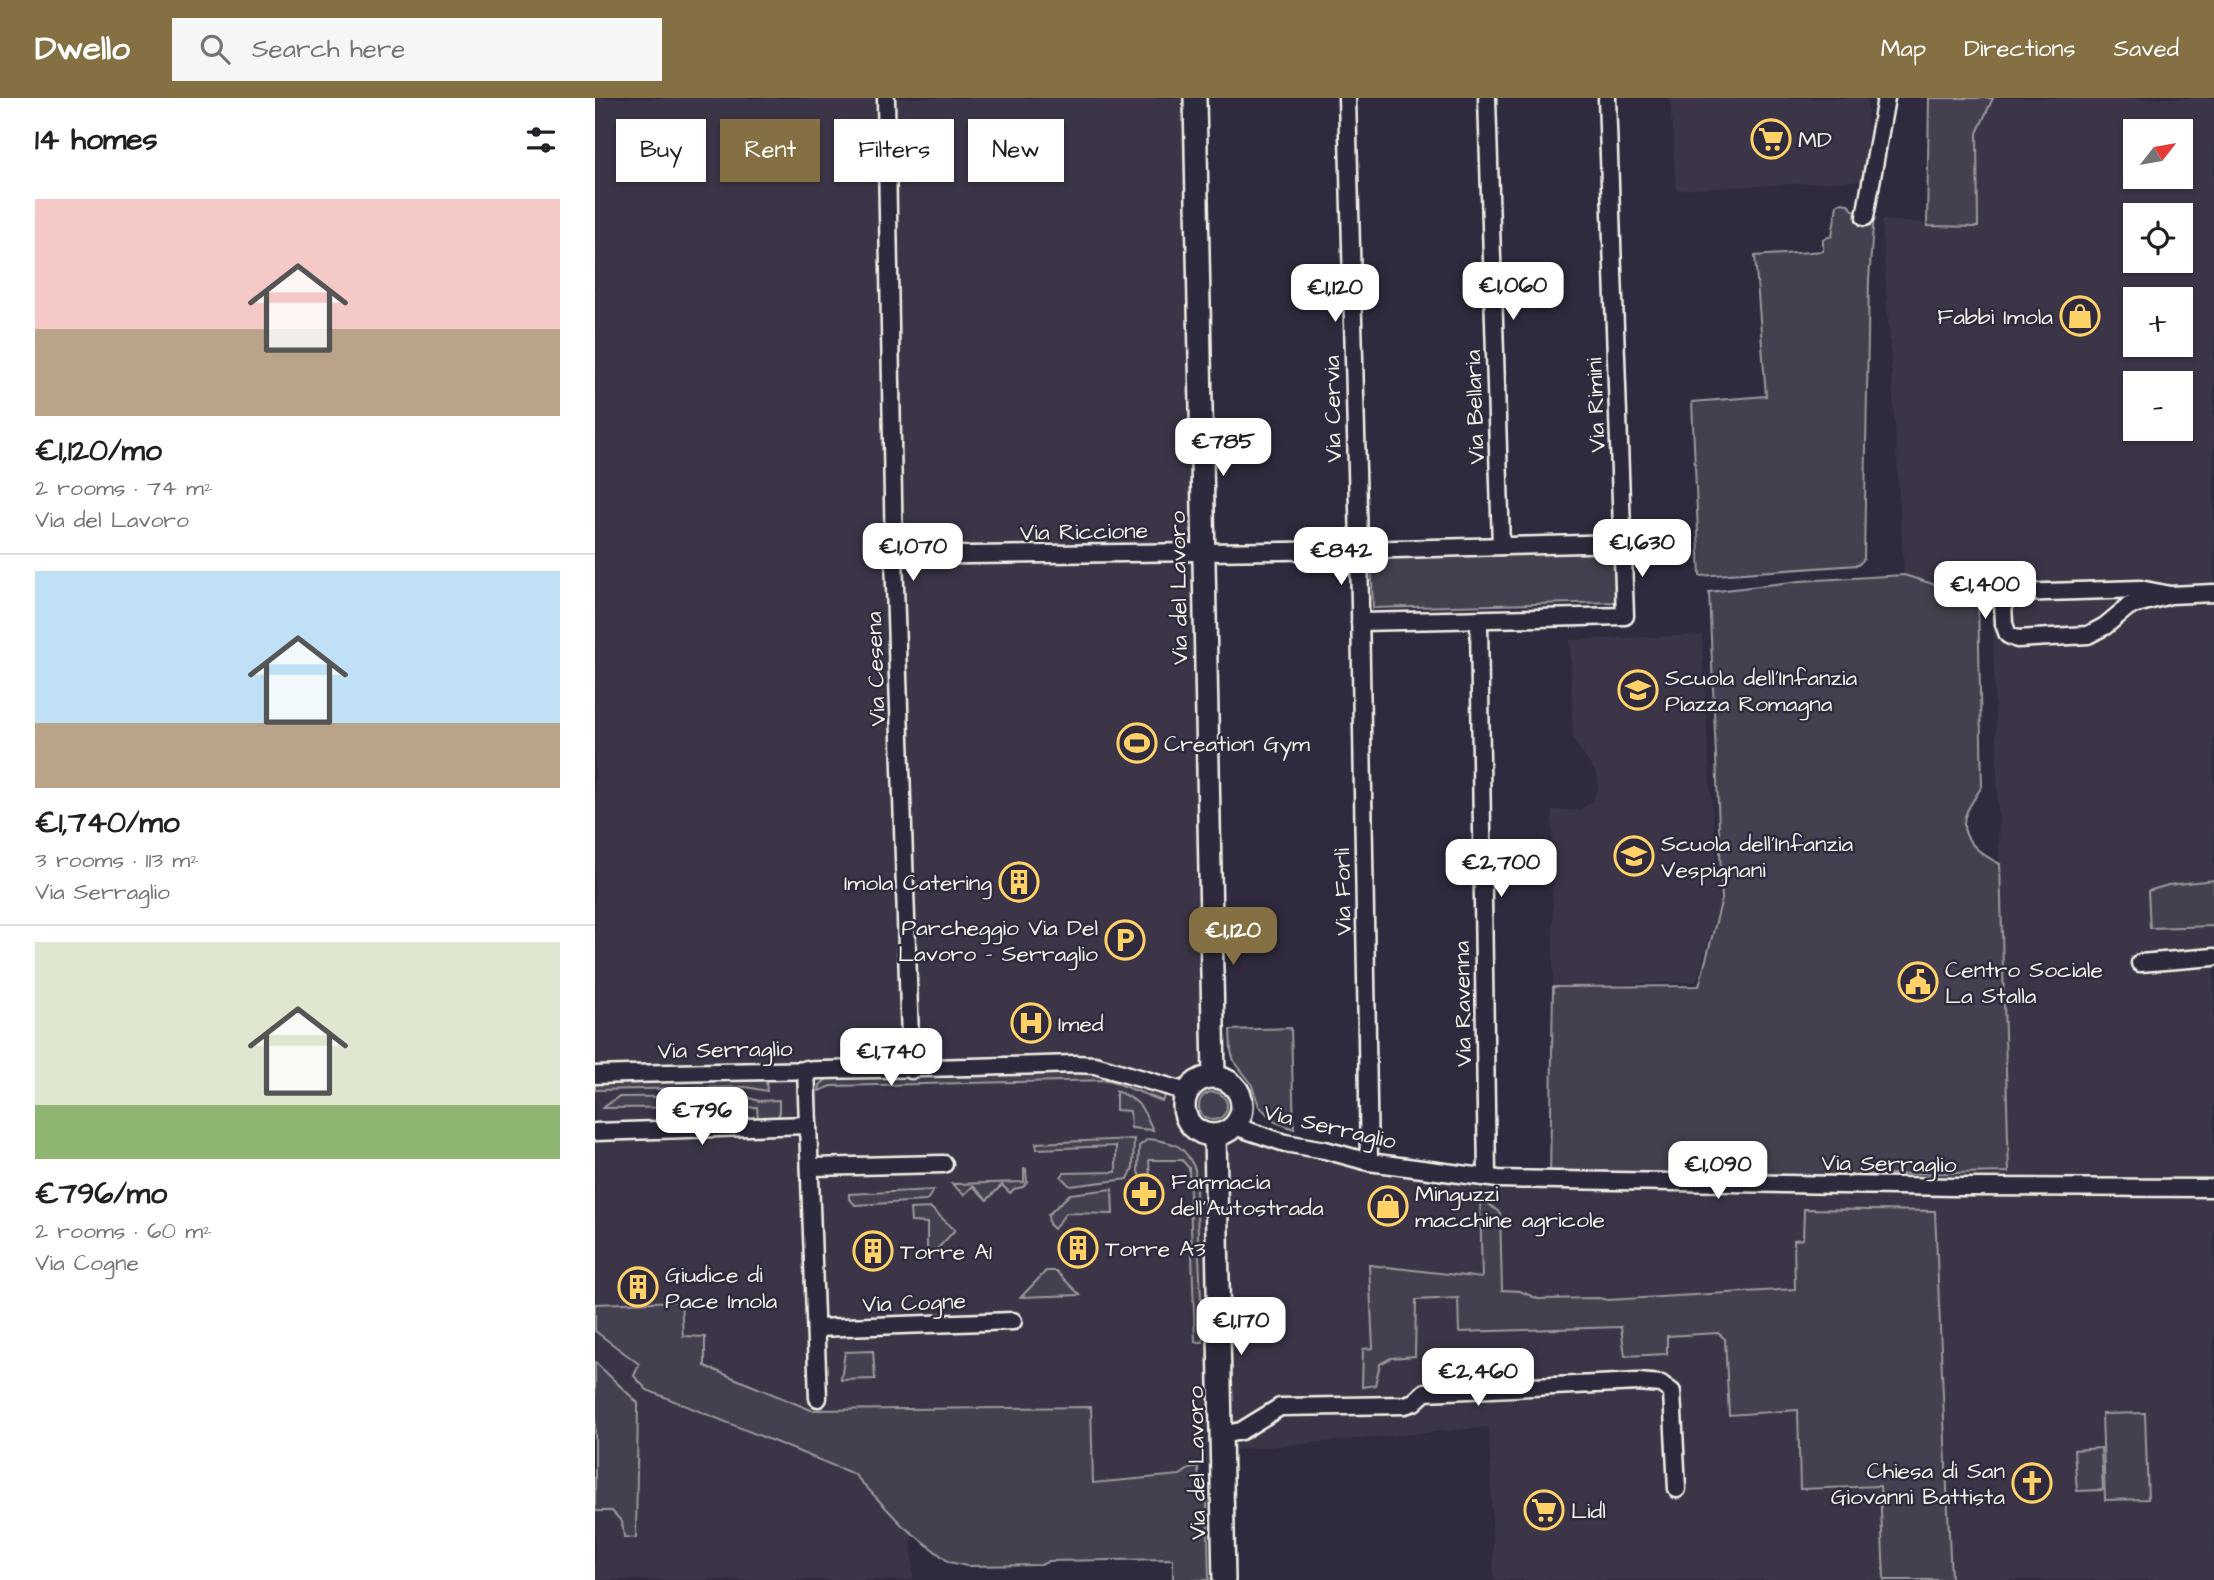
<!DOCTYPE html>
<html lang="en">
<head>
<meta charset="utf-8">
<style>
  body { margin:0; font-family:"Architects Daughter",sans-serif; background:#f6f6f6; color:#202124; height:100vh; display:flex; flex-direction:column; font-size:26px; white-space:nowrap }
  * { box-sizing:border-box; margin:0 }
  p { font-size:23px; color:#757577 }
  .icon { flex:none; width:38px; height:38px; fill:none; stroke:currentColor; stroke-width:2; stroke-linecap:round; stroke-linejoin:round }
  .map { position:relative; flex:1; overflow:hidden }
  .sheet { display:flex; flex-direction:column; background:#fff; width:595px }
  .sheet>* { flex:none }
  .top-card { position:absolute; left:21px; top:21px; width:665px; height:63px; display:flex; gap:14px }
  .needle { width:46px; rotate:59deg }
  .tools { position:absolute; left:1528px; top:21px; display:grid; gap:14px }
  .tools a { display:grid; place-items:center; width:70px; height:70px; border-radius:0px; background:#fff; box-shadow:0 2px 5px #0004; font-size:35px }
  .price { position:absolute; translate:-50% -60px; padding:0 16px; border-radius:14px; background:#fff; color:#222; font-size:23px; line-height:46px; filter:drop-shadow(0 2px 4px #0008) }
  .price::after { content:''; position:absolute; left:50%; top:42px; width:21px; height:16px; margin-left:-10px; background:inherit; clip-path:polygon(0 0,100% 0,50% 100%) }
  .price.active { background:#847042; color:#fff }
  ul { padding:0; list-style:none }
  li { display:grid; align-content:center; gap:14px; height:371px; padding:0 35px }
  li+li { border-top:2px solid #e0e0e0 }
  li span { display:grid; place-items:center; height:217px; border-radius:0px; color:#555 }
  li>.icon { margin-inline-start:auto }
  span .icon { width:126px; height:126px; fill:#fffc; stroke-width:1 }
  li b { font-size:30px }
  h2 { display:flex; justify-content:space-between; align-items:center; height:84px; padding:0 35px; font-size:30px }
  .chip { padding:0 24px; border-radius:0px; background:#fff; box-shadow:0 2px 5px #0004; font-size:24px; line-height:63px }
  .chip.active { background:#847042; color:#fff }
  header { display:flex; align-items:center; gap:42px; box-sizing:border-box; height:98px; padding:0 35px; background:#847042; color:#fff }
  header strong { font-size:33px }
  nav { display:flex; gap:38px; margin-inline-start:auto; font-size:24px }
  .search { width:490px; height:63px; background:#f6f6f6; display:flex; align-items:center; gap:18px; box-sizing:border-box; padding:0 24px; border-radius:0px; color:#757577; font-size:26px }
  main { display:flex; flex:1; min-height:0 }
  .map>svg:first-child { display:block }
</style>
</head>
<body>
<header>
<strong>Dwello</strong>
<div class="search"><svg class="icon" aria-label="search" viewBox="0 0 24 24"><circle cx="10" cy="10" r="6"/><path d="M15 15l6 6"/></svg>Search here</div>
<nav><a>Map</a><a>Directions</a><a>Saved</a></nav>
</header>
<main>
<section class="sheet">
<h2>14 homes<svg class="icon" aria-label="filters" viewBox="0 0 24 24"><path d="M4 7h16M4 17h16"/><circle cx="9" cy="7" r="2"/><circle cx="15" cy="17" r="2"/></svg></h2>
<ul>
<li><span style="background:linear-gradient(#f6c9c9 60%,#b9a48a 0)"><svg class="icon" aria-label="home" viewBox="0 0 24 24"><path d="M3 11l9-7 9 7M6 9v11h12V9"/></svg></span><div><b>€1,120/mo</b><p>2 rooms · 74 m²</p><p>Via del Lavoro</p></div></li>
<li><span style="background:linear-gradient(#bfe0f5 70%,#b9a48a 0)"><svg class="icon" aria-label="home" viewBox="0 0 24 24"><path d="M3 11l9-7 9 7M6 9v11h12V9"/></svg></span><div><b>€1,740/mo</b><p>3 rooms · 113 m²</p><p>Via Serraglio</p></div></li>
<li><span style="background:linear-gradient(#dfe7d0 75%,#8fb573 0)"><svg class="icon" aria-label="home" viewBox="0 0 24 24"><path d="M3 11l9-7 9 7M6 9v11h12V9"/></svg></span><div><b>€796/mo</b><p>2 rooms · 60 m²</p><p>Via Cogne</p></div></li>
</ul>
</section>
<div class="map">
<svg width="1619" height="1482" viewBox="0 0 1619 1482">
  <rect width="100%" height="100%" fill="#2f2a3d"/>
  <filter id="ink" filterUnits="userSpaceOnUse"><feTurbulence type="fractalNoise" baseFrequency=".0143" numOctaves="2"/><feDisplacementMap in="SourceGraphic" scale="14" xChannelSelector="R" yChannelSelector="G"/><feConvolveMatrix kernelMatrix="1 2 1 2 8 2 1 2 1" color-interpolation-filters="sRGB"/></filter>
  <g filter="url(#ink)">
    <g fill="#3b3647" fill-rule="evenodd">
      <path d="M0,0H594L604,723L615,1015L659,1037L753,1063L955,1082L1413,1074L1397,498L1309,477L1287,122L1383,129L1382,35L1398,0H1619V1482H899L894,1329L639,1352L587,1380L316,1418L318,1482H0ZM1540,33H1586V79H1540ZM1540,117H1586V163H1540ZM1540,201H1586V247H1540ZM1540,285H1586V331H1540Z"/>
      <polygon points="1075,0 1272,0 1276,82 1081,92"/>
      <polygon points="1107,537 1114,670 1125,804 1101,884 958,888 957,712 984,712 997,704 1004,687 1002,676 978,642 975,542"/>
    </g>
    <g fill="#454050" stroke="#9c989c" stroke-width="2">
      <polygon points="1334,0 1398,0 1382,35 1383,129 1332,128"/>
      <polygon points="1245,105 1253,106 1258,112 1279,116 1274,182 1269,461 1263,467 1105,478 1097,304 1171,298 1160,158 1228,153 1228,141 1237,138 1242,107"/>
      <polygon points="1020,452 1022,504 778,510 776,458"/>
      <path d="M1309,477L1383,500L1387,688C1382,697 1376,705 1372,713C1360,739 1385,756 1405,766L1414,1074L955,1082L958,889L1104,888L1127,801L1114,494L1205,483Z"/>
      <polygon points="1619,782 1619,828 1555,830 1553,793 1573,787"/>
      <polygon points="696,930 699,1031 680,1024 664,1008 656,985 639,963 636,953 635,932"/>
      <polygon points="498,975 549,987 571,997 567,1003 514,982 237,988 224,993 225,987 232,981"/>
      <polygon points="171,982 172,993 151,989 0,992 0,986"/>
      <path d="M521,993C545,1002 547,1009 558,1032L536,1030L535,1013L521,1012Z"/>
      <circle cx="618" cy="1008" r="14"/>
      <polygon points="148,998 164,1003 184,1002 184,1021 163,1022 162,1009 8,1010 23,999"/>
      <polygon points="539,1041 538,1070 533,1081 475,1088 466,1079 469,1075 521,1074 521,1048 442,1051 441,1045"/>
      <path d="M553,1041C579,1044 589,1046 600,1071L608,1244H600L594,1070L587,1062H554L555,1081L546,1080L543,1074L544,1048Z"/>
      <polygon points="429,1071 431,1071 432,1084 428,1089 419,1091 415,1095 407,1087 392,1102 378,1088 369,1097 357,1086 429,1084"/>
      <polygon points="517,1091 518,1116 471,1115 459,1131 454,1126 453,1117 475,1096"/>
      <polygon points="339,1092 331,1103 260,1107 254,1100 254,1096"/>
      <polygon points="885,1099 905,1115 907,1192 925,1193 943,1201 1003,1200 1013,1202 1200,1191 1199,1142 1208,1141 1209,1111 1340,1113 1356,1482 1289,1482 1285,1388 1205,1391 1203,1312 1134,1317 1130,1241 1123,1235 1072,1238 1072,1256 1030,1258 1026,1229 864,1234 863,1200 821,1202 820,1258 796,1260 785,1266 780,1287 767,1289 768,1251 778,1250 774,1167 887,1180"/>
      <polygon points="336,1110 360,1132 332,1162 332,1125 316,1124 315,1111"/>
      <polygon points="451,1173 461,1173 485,1197 426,1199"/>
      <polygon points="86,1203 88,1238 110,1239 110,1268 216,1312 496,1309 498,1385 585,1377 594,1371 603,1369 606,1401 612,1401 614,1482 578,1482 578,1461 454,1463 446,1467 372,1468 354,1464 308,1428 259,1376 52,1292 39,1278 44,1266 0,1233 0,1206"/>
      <polygon points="278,1253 280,1281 246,1282 250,1254"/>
      <polygon points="0,1264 43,1305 41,1440 29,1439 27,1424 17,1413 0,1413"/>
      <polygon points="1550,1315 1553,1401 1510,1402 1507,1316"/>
      <polygon points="1506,1350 1508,1392 1482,1393 1479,1352"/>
    </g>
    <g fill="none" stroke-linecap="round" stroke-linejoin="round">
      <g stroke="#f4f1e8" stroke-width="21">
        <g id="minor">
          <polyline points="291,0 299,458 316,972"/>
          <polyline points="752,0 764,446 774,1064"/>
          <polyline points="892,0 906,448"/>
          <polyline points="1270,119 1291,0"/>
          <polyline points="299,458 764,452 1027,445"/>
          <polyline points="1575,497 1545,491 1423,495 1413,498 1408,505 1409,526 1413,537 1422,541 1493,537 1510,528 1534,508 1575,497 1619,495"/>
          <polyline points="884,523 892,1079"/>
          <polyline points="765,524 1030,518 1012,0"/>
          <polyline points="1545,865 1619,859"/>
          <polyline points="211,971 223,1300"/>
          <path d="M0,977C160,972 319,972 479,966L500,967L592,994"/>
          <polyline points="639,1028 690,1045 730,1052 774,1064 903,1081 1360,1089 1619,1090"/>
          <polyline points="0,1034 213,1027"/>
          <polyline points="215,1069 349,1066"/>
          <polyline points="221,1230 418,1223"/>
          <polyline points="627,1337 646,1333 685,1309 810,1307 819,1304 830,1294 1044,1284 1066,1286 1077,1294 1082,1391"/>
        </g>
      </g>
      <g stroke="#f4f1e8" stroke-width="26">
        <g id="secondary">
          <polyline points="600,0 619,979"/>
          <circle cx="618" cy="1008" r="29"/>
          <polyline points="620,1037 629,1482"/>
        </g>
      </g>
      <use href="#minor" stroke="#2f2a3d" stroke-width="16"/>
      <use href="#secondary" stroke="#2f2a3d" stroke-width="21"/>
    </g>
  </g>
  <defs>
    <g id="supermarket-ring" transform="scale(2.0125)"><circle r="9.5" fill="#2f2a3d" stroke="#ffd166" stroke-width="1.5"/><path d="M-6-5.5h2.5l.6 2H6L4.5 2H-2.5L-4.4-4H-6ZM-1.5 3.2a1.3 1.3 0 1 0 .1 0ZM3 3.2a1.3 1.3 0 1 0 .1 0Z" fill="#ffd166"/></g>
    <g id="shop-ring" transform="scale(2.0125)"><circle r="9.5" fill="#2f2a3d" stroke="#ffd166" stroke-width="1.5"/><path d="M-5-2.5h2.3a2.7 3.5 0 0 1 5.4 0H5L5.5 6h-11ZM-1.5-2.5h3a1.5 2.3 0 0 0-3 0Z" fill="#ffd166"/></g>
    <g id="school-ring" transform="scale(2.0125)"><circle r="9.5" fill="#2f2a3d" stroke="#ffd166" stroke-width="1.5"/><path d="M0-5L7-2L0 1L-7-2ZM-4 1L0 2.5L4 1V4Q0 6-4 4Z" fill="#ffd166"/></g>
    <g id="stadium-ring" transform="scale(2.0125)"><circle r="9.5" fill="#2f2a3d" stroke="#ffd166" stroke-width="1.5"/><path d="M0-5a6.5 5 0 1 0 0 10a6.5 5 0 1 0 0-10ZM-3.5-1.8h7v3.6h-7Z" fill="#ffd166"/></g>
    <g id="building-ring" transform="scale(2.0125)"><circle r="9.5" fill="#2f2a3d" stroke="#ffd166" stroke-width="1.5"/><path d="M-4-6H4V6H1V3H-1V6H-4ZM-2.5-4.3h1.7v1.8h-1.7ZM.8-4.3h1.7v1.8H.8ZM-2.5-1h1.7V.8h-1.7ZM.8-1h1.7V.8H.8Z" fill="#ffd166"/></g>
    <g id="parking-ring" transform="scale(2.0125)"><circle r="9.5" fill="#2f2a3d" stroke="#ffd166" stroke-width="1.5"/><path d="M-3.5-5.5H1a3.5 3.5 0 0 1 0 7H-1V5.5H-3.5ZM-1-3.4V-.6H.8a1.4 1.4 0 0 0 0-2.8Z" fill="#ffd166"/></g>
    <g id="civic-ring" transform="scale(2.0125)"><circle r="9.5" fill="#2f2a3d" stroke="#ffd166" stroke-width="1.5"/><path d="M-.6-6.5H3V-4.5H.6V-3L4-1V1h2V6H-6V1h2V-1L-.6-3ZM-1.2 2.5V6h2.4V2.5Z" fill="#ffd166"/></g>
    <g id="hospital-ring" transform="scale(2.0125)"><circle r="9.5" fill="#2f2a3d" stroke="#ffd166" stroke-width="1.5"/><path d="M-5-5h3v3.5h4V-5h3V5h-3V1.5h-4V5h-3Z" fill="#ffd166"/></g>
    <g id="pharmacy-ring" transform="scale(2.0125)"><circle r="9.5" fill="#2f2a3d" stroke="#ffd166" stroke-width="1.5"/><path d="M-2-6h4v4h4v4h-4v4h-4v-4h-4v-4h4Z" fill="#ffd166"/></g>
    <g id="church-ring" transform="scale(2.0125)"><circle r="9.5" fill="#2f2a3d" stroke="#ffd166" stroke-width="1.5"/><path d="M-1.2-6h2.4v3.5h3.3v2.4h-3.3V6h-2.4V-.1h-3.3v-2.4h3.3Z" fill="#ffd166"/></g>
  </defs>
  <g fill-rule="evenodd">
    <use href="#supermarket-ring" x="1176" y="41"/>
    <use href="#shop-ring" x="1485" y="218"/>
    <use href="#school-ring" x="1043" y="592"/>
    <use href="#stadium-ring" x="542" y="645"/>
    <use href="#school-ring" x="1039" y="758"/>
    <use href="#building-ring" x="424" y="784"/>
    <use href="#parking-ring" x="530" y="842"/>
    <use href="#civic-ring" x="1323" y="884"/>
    <use href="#hospital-ring" x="436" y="925"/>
    <use href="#pharmacy-ring" x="549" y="1096"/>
    <use href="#shop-ring" x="793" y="1108"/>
    <use href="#building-ring" x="483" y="1150"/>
    <use href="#building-ring" x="278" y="1153"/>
    <use href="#building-ring" x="43" y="1189"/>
    <use href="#church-ring" x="1437" y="1385"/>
    <use href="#supermarket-ring" x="949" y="1412"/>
  </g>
  <g text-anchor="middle" stroke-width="5" stroke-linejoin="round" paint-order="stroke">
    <g font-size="23" fill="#f4f1e8" stroke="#2f2a3d" text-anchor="start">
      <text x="1203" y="49">MD</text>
      <text x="1458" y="226" text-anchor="end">Fabbi Imola</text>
      <text x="1070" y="587">Scuola dell'Infanzia<tspan x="1070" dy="26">Piazza Romagna</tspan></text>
      <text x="569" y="653">Creation Gym</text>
      <text x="1066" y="753">Scuola dell'Infanzia<tspan x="1066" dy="26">Vespignani</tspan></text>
      <text x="397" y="792" text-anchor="end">Imola Catering</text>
      <text x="503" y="837" text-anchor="end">Parcheggio Via Del<tspan x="503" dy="26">Lavoro - Serraglio</tspan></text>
      <text x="1350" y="879">Centro Sociale<tspan x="1350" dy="26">La Stalla</tspan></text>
      <text x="463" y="933">Imed</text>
      <text x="576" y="1091">Farmacia<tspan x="576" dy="26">dell'Autostrada</tspan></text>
      <text x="820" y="1103">Minguzzi<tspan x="820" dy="26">macchine agricole</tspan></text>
      <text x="510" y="1158">Torre A3</text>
      <text x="305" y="1161">Torre A1</text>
      <text x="70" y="1184">Giudice di<tspan x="70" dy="26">Pace Imola</tspan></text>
      <text x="1410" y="1380" text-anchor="end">Chiesa di San<tspan x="1410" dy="26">Giovanni Battista</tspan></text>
      <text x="976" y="1420">Lidl</text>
    </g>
    <g font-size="23" fill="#f4f1e8" stroke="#2f2a3d">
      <text transform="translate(1000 307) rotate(-92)" y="8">Via Rimini</text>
      <text transform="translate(879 309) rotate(-92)" y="8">Via Bellaria</text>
      <text transform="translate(737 311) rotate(-91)" y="8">Via Cervia</text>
      <text transform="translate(489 433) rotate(-1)" y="8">Via Riccione</text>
      <text transform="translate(583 490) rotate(-91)" y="8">Via del Lavoro</text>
      <text transform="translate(280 571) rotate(-92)" y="8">Via Cesena</text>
      <text transform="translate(747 794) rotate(-91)" y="8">Via Forlì</text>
      <text transform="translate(867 906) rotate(-91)" y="8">Via Ravenna</text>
      <text transform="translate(130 951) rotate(-1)" y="8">Via Serraglio</text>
      <text transform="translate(735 1028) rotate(13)" y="8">Via Serraglio</text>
      <text transform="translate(1294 1065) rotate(1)" y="8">Via Serraglio</text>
      <text transform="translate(319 1204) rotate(-2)" y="8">Via Cogne</text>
      <text transform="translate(601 1365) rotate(-91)" y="8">Via del Lavoro</text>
    </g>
  </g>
</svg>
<div class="tools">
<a><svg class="needle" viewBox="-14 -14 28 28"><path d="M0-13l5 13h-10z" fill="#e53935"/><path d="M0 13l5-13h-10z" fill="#757577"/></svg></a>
<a><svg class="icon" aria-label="locate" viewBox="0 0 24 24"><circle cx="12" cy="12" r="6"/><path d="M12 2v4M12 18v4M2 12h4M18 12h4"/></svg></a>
<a>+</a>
<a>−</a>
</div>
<b class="price" style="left:918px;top:224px">€1,060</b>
<b class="price" style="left:740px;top:226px">€1,120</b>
<b class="price" style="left:628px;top:380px">€785</b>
<b class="price" style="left:1047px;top:481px">€1,630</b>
<b class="price" style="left:318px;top:485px">€1,070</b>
<b class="price" style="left:746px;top:489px">€842</b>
<b class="price" style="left:1390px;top:523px">€1,400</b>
<b class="price" style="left:906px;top:801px">€2,700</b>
<b class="price active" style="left:638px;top:869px">€1,120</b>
<b class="price" style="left:296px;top:990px">€1,740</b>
<b class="price" style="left:107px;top:1049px">€796</b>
<b class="price" style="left:1123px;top:1103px">€1,090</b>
<b class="price" style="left:646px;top:1259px">€1,170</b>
<b class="price" style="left:883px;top:1310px">€2,460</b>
<div class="top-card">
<a class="chip">Buy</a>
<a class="chip active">Rent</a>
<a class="chip">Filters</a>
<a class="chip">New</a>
</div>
</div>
</main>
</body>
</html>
